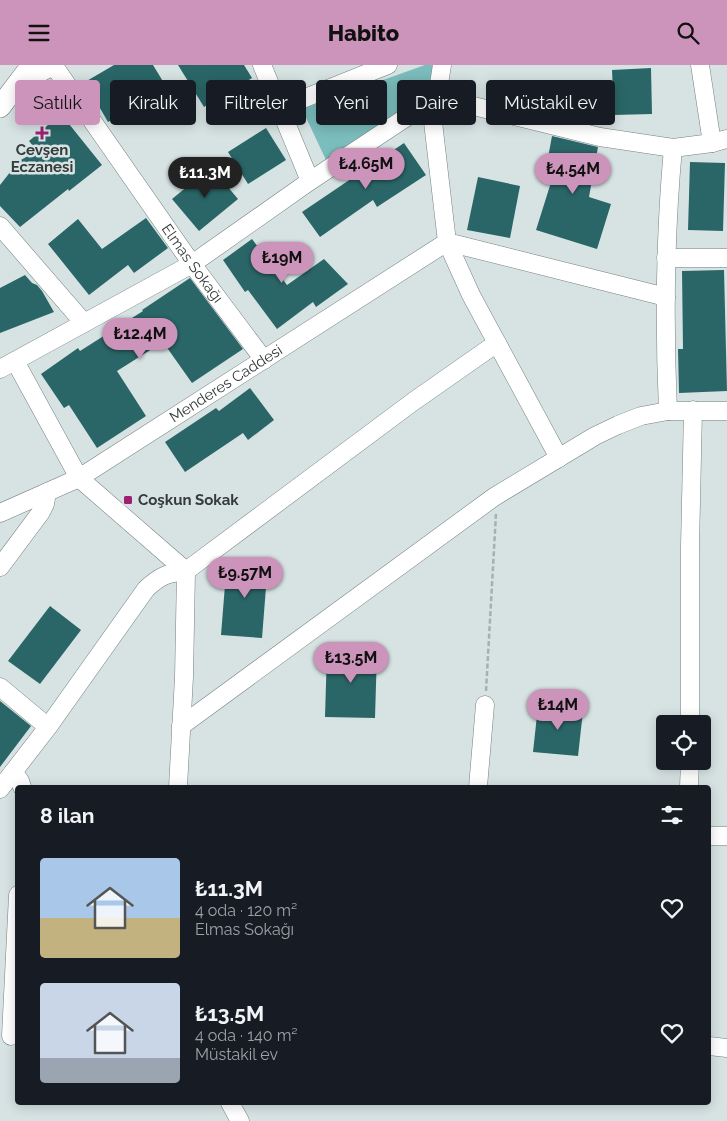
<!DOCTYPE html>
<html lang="tr">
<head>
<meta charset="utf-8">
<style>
  body { margin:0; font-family:Raleway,sans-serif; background:#242831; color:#f1f3f6; height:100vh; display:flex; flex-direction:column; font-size:19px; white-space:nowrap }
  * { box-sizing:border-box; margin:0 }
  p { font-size:16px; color:#9ea1a6 }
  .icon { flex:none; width:28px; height:28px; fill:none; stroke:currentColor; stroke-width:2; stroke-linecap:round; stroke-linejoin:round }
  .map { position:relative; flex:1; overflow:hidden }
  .drawer { position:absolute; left:15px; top:720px; width:696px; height:320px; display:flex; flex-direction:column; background:#171b24; border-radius:5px; box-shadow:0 2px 12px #0003 }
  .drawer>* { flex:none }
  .hud { position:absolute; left:15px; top:15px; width:698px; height:45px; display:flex; gap:10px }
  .controls { position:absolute; left:656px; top:650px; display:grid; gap:10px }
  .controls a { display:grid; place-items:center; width:55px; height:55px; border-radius:5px; background:#171b24; box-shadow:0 2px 12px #0003; font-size:25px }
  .price { position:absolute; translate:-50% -42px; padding:0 11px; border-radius:18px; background:#cc94bb; color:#111; font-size:16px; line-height:32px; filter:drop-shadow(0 1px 2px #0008) }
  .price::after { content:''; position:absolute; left:50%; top:30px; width:15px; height:11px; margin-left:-8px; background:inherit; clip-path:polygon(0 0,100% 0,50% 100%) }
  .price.active { background:#222; color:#fff }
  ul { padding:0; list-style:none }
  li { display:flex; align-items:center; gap:15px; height:125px; padding:0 25px }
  li span { display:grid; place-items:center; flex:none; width:140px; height:100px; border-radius:5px; color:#555 }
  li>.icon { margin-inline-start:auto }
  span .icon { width:60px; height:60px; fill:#fffc; stroke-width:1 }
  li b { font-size:21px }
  h2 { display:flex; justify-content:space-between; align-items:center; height:60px; padding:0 25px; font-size:21px }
  .tag { padding:0 18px; border-radius:5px; background:#171b24; box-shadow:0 2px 12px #0003; font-size:18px; line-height:45px }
  .tag.active { background:#cc94bb; color:#111 }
  header { display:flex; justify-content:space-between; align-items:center; height:65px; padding:0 25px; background:#cc94bb; color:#111; font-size:22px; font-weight:800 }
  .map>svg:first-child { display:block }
</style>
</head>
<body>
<header><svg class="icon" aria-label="menu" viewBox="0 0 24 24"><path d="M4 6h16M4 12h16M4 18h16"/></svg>Habito<svg class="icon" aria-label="search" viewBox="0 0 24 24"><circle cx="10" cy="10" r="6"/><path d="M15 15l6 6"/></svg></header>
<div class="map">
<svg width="727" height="1056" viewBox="0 0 727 1056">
  <rect width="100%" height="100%" fill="#d7e3e3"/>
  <polygon fill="#7bbcbc" points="425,0 432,0 434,15 428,27 326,95 302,44"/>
  <g fill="#2a6667">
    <polygon points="114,0 153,0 167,23 108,57 85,17"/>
    <polygon points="178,0 244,0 252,13 204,42"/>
    <polygon points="651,3 652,49 614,50 612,5"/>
    <polygon points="61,49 102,100 69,126 68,124 20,162 0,141 0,120 11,106 10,101 37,86 29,76"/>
    <polygon points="266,63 286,95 248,119 228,87"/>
    <polygon points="552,71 598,82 589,132 611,139 597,184 536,165 553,111 545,109"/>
    <polygon points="404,78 426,110 377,142 373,135 320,172 302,147"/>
    <polygon points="690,97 725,98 723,166 688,165"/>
    <polygon points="211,102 238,134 199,166 172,134"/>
    <polygon points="478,112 520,121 510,173 467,165"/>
    <polygon points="146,153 168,183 134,208 128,200 89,230 48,179 78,154 102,184"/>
    <polygon points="252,174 287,220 324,194 348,219 316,242 313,237 277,264 248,225 245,227 223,195"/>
    <polygon points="724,205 727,326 679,328 678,284 683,284 682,206"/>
    <polygon points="25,210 32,218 37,220 42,226 54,247 0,268 0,223"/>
    <polygon points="190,213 243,284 192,318 163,277 117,306 146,351 97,383 69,340 64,343 41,309 78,283 80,286 143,246 142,245"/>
    <polygon points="250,323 274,355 248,375 243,368 185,407 165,377 216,343 219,346"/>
    <polygon points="227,495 268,497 262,573 221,570"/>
    <polygon points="50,541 81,565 40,619 8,596"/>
    <polygon points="327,585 377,586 375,653 325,652"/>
    <polygon points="0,636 31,661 0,702"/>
    <polygon points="538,641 583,646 578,691 533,687"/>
  </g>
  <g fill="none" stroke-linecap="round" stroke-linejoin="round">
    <g stroke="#768080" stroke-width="19">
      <g id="minor">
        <polyline points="262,0 310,116"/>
        <polyline points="442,0 433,57 447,177 666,232"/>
        <polyline points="700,0 712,78"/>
        <path id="s1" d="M54,1L192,199L264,295"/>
        <polyline points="17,20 55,0"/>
        <polyline points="280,43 388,0"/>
        <polyline points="0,161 84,258"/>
        <polyline points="666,193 727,193"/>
        <polyline points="15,296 79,413 186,506 184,612 178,722"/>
        <polyline points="0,304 192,199 310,116 437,32 600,72 673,83 712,78 727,74"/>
        <path d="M668,346C664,258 665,170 673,83"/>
        <path id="s2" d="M0,448L79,413L447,177L471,230L559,393"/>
        <polyline points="0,502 41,447 45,439 47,427"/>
        <polyline points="0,622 48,662"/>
        <polyline points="690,659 690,482 693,345"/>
        <polyline points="181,661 494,432 595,371 618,360 641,351 668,346 727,346"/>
        <polyline points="13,707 20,716 22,722"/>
        <polyline points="478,722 485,640"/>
        <polyline points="689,722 690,696"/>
        <path d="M0,724L48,662L146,524C160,511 167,508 186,506L414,336L497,278"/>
        <polyline points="709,771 727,771"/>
        <polyline points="11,971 18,830"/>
        <polyline points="709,981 727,983"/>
        <polyline points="230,1038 240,1056"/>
      </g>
    </g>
    <g stroke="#768080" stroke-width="22">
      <polyline id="major" points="0,42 32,0"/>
    </g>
    <polyline stroke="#a6b0b0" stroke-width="2.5" stroke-dasharray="5 2.5" stroke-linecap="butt" points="486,626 496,449"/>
    <use href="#minor" stroke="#fff" stroke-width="18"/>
    <use href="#major" stroke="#fff" stroke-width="21"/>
  </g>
  <g fill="#9f2073" stroke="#d7e3e3" stroke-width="2">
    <path d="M39.5 60.5h5v5h5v5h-5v5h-5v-5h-5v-5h5z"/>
    <rect x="123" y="430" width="10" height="10" rx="2.5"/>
  </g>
  <g text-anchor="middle" stroke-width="5" stroke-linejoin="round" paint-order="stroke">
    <g font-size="15" font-weight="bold" fill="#353a3a" stroke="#d7e3e3">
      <text x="42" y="90">Cevşen<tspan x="42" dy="17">Eczanesi</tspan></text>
      <text x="138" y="440" text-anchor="start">Coşkun Sokak</text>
    </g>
    <g font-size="15" fill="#353a3a" stroke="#d7e3e3">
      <text dy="5" stroke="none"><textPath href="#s1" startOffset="241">Elmas Sokağı</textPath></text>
      <text dy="5" stroke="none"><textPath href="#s2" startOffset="261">Menderes Caddesi</textPath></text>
    </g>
  </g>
</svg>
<div class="controls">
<a><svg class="icon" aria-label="locate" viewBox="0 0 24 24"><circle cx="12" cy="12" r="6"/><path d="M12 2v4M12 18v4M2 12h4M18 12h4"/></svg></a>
</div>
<b class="price" style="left:366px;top:125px">₺4.65M</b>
<b class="price" style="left:573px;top:130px">₺4.54M</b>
<b class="price active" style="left:205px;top:134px">₺11.3M</b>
<b class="price" style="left:282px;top:219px">₺19M</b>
<b class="price" style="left:140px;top:295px">₺12.4M</b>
<b class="price" style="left:245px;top:534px">₺9.57M</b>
<b class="price" style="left:351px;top:619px">₺13.5M</b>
<b class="price" style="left:558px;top:666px">₺14M</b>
<div class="hud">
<a class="tag active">Satılık</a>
<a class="tag">Kiralık</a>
<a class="tag">Filtreler</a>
<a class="tag">Yeni</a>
<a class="tag">Daire</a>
<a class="tag">Müstakil ev</a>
</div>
<section class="drawer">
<h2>8 ilan<svg class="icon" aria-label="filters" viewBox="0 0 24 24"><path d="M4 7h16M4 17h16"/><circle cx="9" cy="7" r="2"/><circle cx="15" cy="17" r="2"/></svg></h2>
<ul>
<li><span style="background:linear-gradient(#a9c7e8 60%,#c2b280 0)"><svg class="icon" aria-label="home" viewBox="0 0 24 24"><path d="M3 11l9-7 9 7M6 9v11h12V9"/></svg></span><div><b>₺11.3M</b><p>4 oda · 120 m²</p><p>Elmas Sokağı</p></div><svg class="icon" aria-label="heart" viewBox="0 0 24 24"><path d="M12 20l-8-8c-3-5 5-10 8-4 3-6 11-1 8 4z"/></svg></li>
<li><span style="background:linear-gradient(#c9d6e8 75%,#9aa5b1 0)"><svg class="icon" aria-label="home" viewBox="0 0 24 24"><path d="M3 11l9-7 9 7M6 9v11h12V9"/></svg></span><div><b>₺13.5M</b><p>4 oda · 140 m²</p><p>Müstakil ev</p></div><svg class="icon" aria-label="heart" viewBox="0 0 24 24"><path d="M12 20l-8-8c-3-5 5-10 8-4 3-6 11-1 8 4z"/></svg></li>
</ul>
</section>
</div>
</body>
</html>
